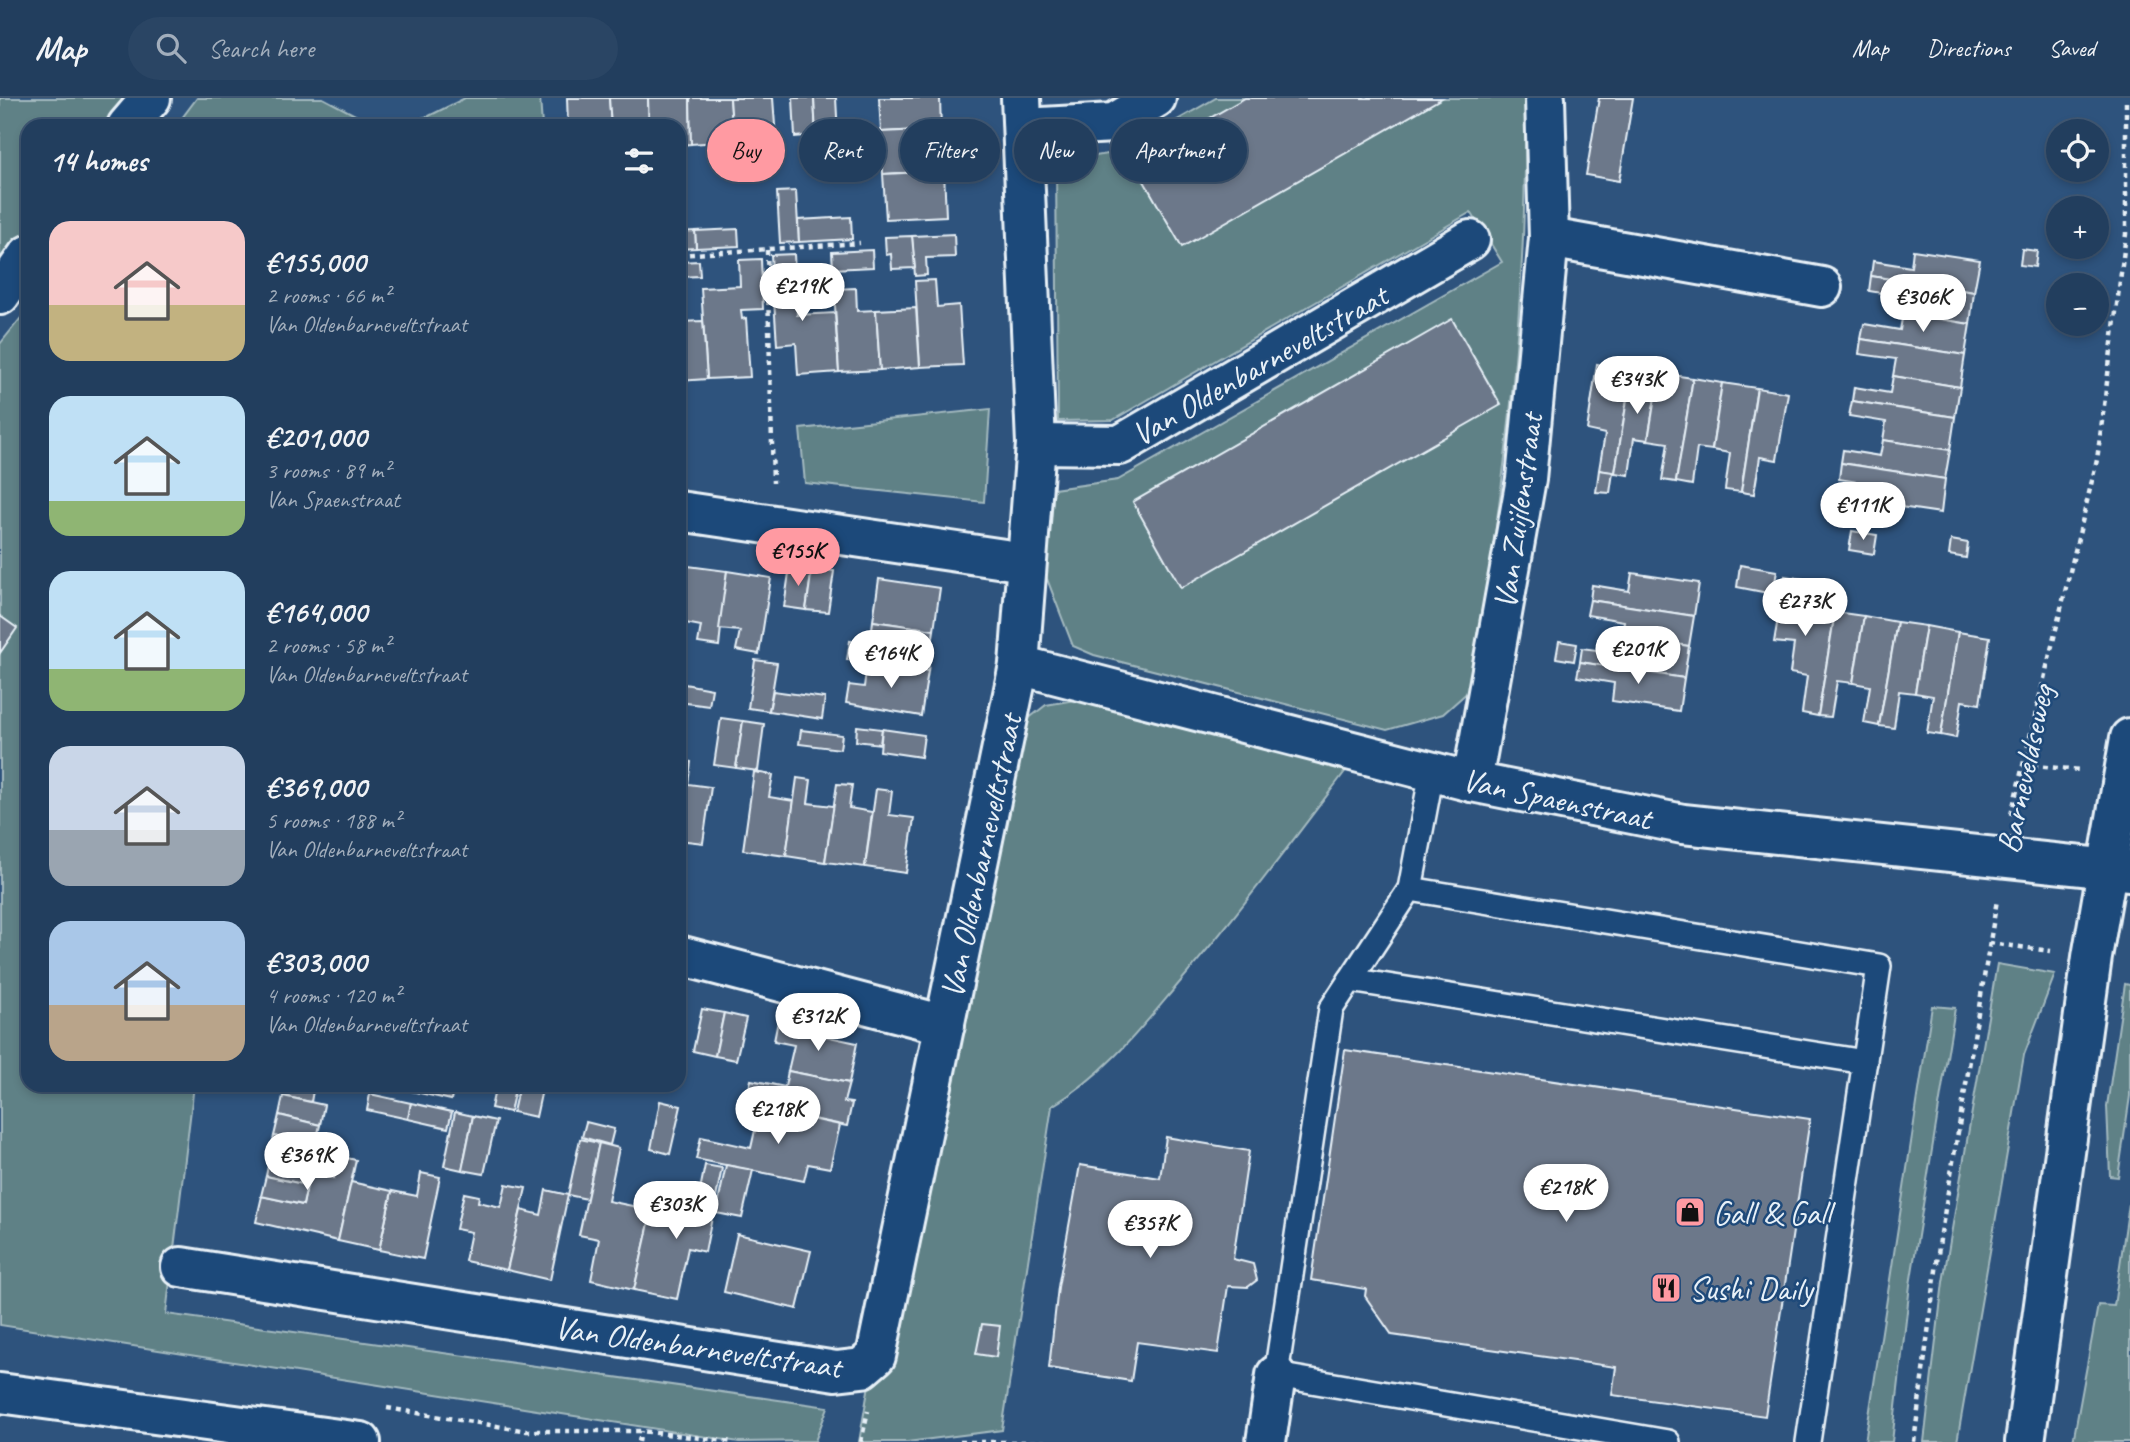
<!DOCTYPE html>
<html lang="en">
<head>
<meta charset="utf-8">
<style>
  body { margin:0; font-family:Caveat,sans-serif; background:#2a4564; color:#f1f3f6; height:100vh; display:flex; flex-direction:column; font-size:26px; white-space:nowrap }
  * { box-sizing:border-box; margin:0 }
  p { font-size:23px; color:#a2aebc }
  .icon { flex:none; width:38px; height:38px; fill:none; stroke:currentColor; stroke-width:2; stroke-linecap:round; stroke-linejoin:round }
  .map { position:relative; flex:1; overflow:hidden }
  .drawer { position:absolute; left:21px; top:21px; width:665px; height:973px; display:flex; flex-direction:column; background:#223e5e; border-radius:21px; box-shadow:0 4px 10px #0003,0 0 0 2px #3f5773 }
  .drawer>* { flex:none }
  .banner { position:absolute; left:707px; top:21px; width:665px; height:63px; display:flex; gap:14px }
  .controls { position:absolute; left:2046px; top:21px; display:grid; gap:14px }
  .controls a { display:grid; place-items:center; width:63px; height:63px; border-radius:50%; background:#223e5e; box-shadow:0 4px 10px #0003,0 0 0 2px #3f5773; font-size:35px }
  .price { position:absolute; translate:-50% -60px; padding:0 16px; border-radius:24px; background:#fff; color:#222; font-size:23px; line-height:46px; filter:drop-shadow(0 2px 4px #0008) }
  .price::after { content:''; position:absolute; left:50%; top:42px; width:21px; height:16px; margin-left:-10px; background:inherit; clip-path:polygon(0 0,100% 0,50% 100%) }
  .price.current { background:#ff9aa2; color:#111 }
  ul { padding:0; list-style:none }
  li { display:flex; align-items:center; gap:21px; height:175px; padding:0 28px }
  li span { display:grid; place-items:center; flex:none; width:196px; height:140px; border-radius:21px; color:#555 }
  li>.icon { margin-inline-start:auto }
  span .icon { width:84px; height:84px; fill:#fffc; stroke-width:1 }
  li b { font-size:30px }
  h2 { display:flex; justify-content:space-between; align-items:center; height:84px; padding:0 28px; font-size:30px }
  .chip { padding:0 24px; border-radius:32px; background:#223e5e; box-shadow:0 4px 10px #0003,0 0 0 2px #3f5773; font-size:24px; line-height:63px }
  .chip.current { background:#ff9aa2; color:#111 }
  header { display:flex; align-items:center; gap:42px; box-sizing:border-box; height:98px; padding:0 35px; background:#223e5e; border-bottom:2px solid #3f5773 }
  header strong { font-size:33px }
  nav { display:flex; gap:38px; margin-inline-start:auto; font-size:24px }
  .search { width:490px; height:63px; background:#2a4564; display:flex; align-items:center; gap:18px; box-sizing:border-box; padding:0 24px; border-radius:38px; color:#a2aebc; font-size:26px }
  .map>svg:first-child { display:block }
</style>
</head>
<body>
<header>
<strong>Map</strong>
<div class="search"><svg class="icon" aria-label="search" viewBox="0 0 24 24"><circle cx="10" cy="10" r="6"/><path d="M15 15l6 6"/></svg>Search here</div>
<nav><a>Map</a><a>Directions</a><a>Saved</a></nav>
</header>
<div class="map">
<svg width="2130" height="1344" viewBox="0 0 2130 1344">
  <rect width="100%" height="100%" fill="#2e537d"/>
  <filter id="ink" filterUnits="userSpaceOnUse"><feTurbulence type="fractalNoise" baseFrequency=".0143" numOctaves="2"/><feDisplacementMap in="SourceGraphic" scale="14" xChannelSelector="R" yChannelSelector="G"/><feConvolveMatrix kernelMatrix="1 2 1 2 8 2 1 2 1" color-interpolation-filters="sRGB"/></filter>
  <g filter="url(#ink)">
    <g fill="#5e8186" stroke="#a3b9bf" stroke-width="2">
      <polygon points="0,0 133,0 112,28 28,28 28,138 0,173"/>
      <polygon points="197,0 323,0 374,27 392,28 429,18 465,0 540,0 542,28 176,28"/>
      <path d="M1216,0H1525C1528,200 1505,396 1470,592L1443,616L1387,632L1094,557L1073,548L1044,473L1054,391L1118,382L1502,164L1471,114L1113,322L1058,323L1056,64L1121,54Z"/>
      <polygon points="28,211 28,987 194,987 166,1216 828,1309 815,1343 739,1344 0,1227 0,246"/>
      <polygon points="990,311 984,404 805,385 800,331"/>
      <path d="M1086,600L1141,620L1347,671C1291,745 1236,819 1175,890C1138,934 1103,978 1052,1008L1002,1332L907,1344H859L870,1281L1019,628L1046,607Z"/>
      <polygon points="1997,866 2055,876 2024,957 1957,1344 1924,1344 1943,1184"/>
      <polygon points="2125,886 2130,887 2130,998 2118,1079 2110,1078 2107,1008"/>
      <polygon points="1932,908 1955,910 1910,1187 1892,1344 1865,1344"/>
      <polygon points="2130,1099 2130,1344 2073,1344 2098,1207 2114,1208"/>
    </g>
    <g fill="#6c788a" stroke="#e8f1f8" stroke-width="2">
      <polygon points="567,0 609,0 611,28 568,28"/>
      <polygon points="609,0 648,0 649,28 611,28"/>
      <polygon points="648,0 690,0 691,46 679,47 679,28 649,28"/>
      <polygon points="690,0 730,0 733,43 691,46"/>
      <polygon points="730,0 773,0 776,41 733,43"/>
      <polygon points="793,0 814,0 816,37 795,39"/>
      <polygon points="814,0 836,0 838,37 816,37"/>
      <polygon points="879,0 940,0 941,31 881,34"/>
      <polygon points="1245,0 1442,0 1182,149 1133,64"/>
      <polygon points="1599,0 1633,0 1619,83 1586,77"/>
      <polygon points="941,31 944,73 883,76 881,34"/>
      <polygon points="944,73 946,118 886,121 883,76"/>
      <polygon points="796,93 799,144 780,145 777,94"/>
      <polygon points="851,119 852,141 799,144 798,122"/>
      <polygon points="738,131 739,148 696,150 695,133"/>
      <polygon points="695,133 696,150 679,151 679,134"/>
      <polygon points="954,136 955,159 926,160 927,177 915,178 912,138"/>
      <polygon points="912,138 915,170 892,171 891,156 886,157 885,139"/>
      <polygon points="2022,151 2037,153 2035,169 2020,167"/>
      <polygon points="872,152 873,169 833,171 832,154"/>
      <polygon points="1913,152 1980,162 1974,194 1871,178 1873,163 1911,169"/>
      <polygon points="794,156 797,217 835,215 839,274 798,277 796,245 777,247 771,157"/>
      <polygon points="761,161 763,211 741,212 742,221 746,220 750,279 707,281 701,190 740,188 739,162"/>
      <polygon points="699,163 700,178 679,179 679,164"/>
      <polygon points="1871,178 1974,194 1970,226 1903,215 1906,199 1869,193"/>
      <polygon points="935,182 937,209 959,207 963,267 920,269 915,183"/>
      <polygon points="856,190 857,213 876,212 880,272 839,274 834,191"/>
      <polygon points="916,210 920,269 880,272 876,212"/>
      <polygon points="1903,215 1970,226 1965,257 1861,241 1864,226 1900,232"/>
      <polygon points="1452,221 1501,307 1181,490 1133,404"/>
      <polygon points="703,223 707,281 679,283 679,224"/>
      <polygon points="1861,241 1965,257 1960,289 1893,278 1896,261 1859,256"/>
      <polygon points="1597,266 1632,271 1615,375 1599,372 1605,336 1587,332"/>
      <polygon points="1632,271 1659,275 1648,342 1634,340 1629,377 1615,375"/>
      <polygon points="1659,275 1693,280 1676,384 1662,382 1668,345 1648,342"/>
      <polygon points="1893,278 1960,289 1955,319 1852,303 1854,289 1890,295"/>
      <polygon points="1693,280 1722,285 1712,352 1697,350 1692,387 1676,384"/>
      <polygon points="1722,285 1757,290 1741,394 1725,392 1730,355 1712,352"/>
      <polygon points="1757,290 1788,295 1777,362 1760,359 1754,396 1741,394"/>
      <polygon points="1852,303 1955,319 1950,352 1883,342 1886,324 1849,318"/>
      <polygon points="1883,342 1950,352 1945,381 1841,365 1843,352 1880,358"/>
      <polygon points="1841,365 1945,381 1941,415 1873,405 1876,387 1839,381"/>
      <polygon points="1599,372 1613,374 1610,395 1596,394"/>
      <polygon points="1852,433 1877,437 1874,456 1849,452"/>
      <polygon points="1951,442 1968,445 1966,460 1949,457"/>
      <polygon points="679,466 688,468 679,541"/>
      <polygon points="1740,467 1777,473 1773,496 1737,489"/>
      <polygon points="688,468 727,473 719,548 698,545 701,528 680,524"/>
      <polygon points="790,468 812,470 806,512 784,509"/>
      <polygon points="812,470 834,473 828,514 806,512"/>
      <polygon points="727,473 771,480 759,556 736,552 740,533 719,531"/>
      <polygon points="1632,475 1699,485 1694,518 1590,502 1592,487 1629,493"/>
      <polygon points="1785,478 1811,482 1807,509 1835,514 1818,618 1802,615 1807,578 1790,575 1794,546 1774,544"/>
      <polygon points="879,481 940,490 934,532 873,523"/>
      <polygon points="1590,502 1694,518 1689,548 1622,538 1624,523 1587,517"/>
      <polygon points="1835,514 1864,518 1853,585 1837,583 1831,619 1818,618"/>
      <polygon points="0,518 17,530 0,555"/>
      <polygon points="1864,518 1897,524 1879,628 1864,625 1870,588 1853,585"/>
      <polygon points="873,523 934,532 928,573 847,562 850,543 870,546"/>
      <polygon points="1897,524 1926,528 1915,595 1899,593 1894,630 1879,628"/>
      <polygon points="1926,528 1958,534 1941,637 1927,635 1933,598 1915,595"/>
      <polygon points="1958,534 1990,539 1980,606 1962,603 1956,640 1941,637"/>
      <polygon points="1622,538 1689,548 1684,580 1580,564 1582,550 1619,555"/>
      <polygon points="1559,543 1577,546 1574,563 1556,560"/>
      <polygon points="755,562 777,565 769,613 748,610"/>
      <polygon points="1580,564 1684,580 1679,613 1612,603 1614,585 1577,579"/>
      <polygon points="867,565 928,573 921,618 846,605 849,587 864,589"/>
      <polygon points="679,585 712,591 709,608 679,604"/>
      <polygon points="773,593 825,600 822,621 769,613"/>
      <polygon points="721,620 743,623 736,670 714,667"/>
      <polygon points="743,623 764,626 758,673 736,670"/>
      <polygon points="857,628 882,631 880,646 856,643"/>
      <polygon points="882,631 924,637 921,659 880,653"/>
      <polygon points="801,632 842,637 840,651 799,646"/>
      <polygon points="679,661 691,664 688,686 711,689 703,745 679,742"/>
      <polygon points="754,674 773,677 769,699 794,703 786,758 743,752"/>
      <polygon points="797,680 811,682 808,705 834,708 825,764 786,758"/>
      <polygon points="837,686 852,687 849,710 872,714 865,769 825,764"/>
      <polygon points="876,691 892,693 889,717 914,720 906,775 865,769"/>
      <polygon points="702,911 724,915 715,958 693,953"/>
      <polygon points="724,915 746,920 736,962 715,958"/>
      <polygon points="778,923 798,927 797,932 857,945 849,985 788,973 794,947 774,943"/>
      <polygon points="1345,952 1810,1021 1765,1318 1612,1297 1616,1269 1392,1237 1365,1198 1366,1191 1311,1182"/>
      <polygon points="788,973 849,985 844,1004 852,1005 847,1028 745,1007 751,982 785,989"/>
      <polygon points="285,987 314,987 311,1004 283,998"/>
      <polygon points="413,987 454,987 451,1002 411,993"/>
      <polygon points="496,987 516,987 510,1014 491,1010"/>
      <polygon points="519,987 543,987 536,1019 513,1014"/>
      <polygon points="370,996 411,1005 408,1021 367,1012"/>
      <polygon points="283,998 324,1007 320,1027 279,1017"/>
      <polygon points="660,1003 681,1008 670,1056 651,1051"/>
      <polygon points="411,1005 452,1014 448,1030 408,1021"/>
      <polygon points="760,1010 840,1027 830,1070 808,1066 804,1083 696,1061 701,1039 751,1050"/>
      <polygon points="455,1014 473,1018 462,1072 444,1068"/>
      <polygon points="279,1017 320,1027 315,1048 274,1038"/>
      <polygon points="473,1018 496,1023 484,1076 462,1072"/>
      <polygon points="586,1024 614,1031 610,1047 582,1039"/>
      <polygon points="274,1038 315,1048 309,1075 334,1080 338,1058 356,1062 338,1143 256,1124 262,1098 303,1107 307,1087 266,1078"/>
      <polygon points="1166,1039 1249,1053 1233,1161 1253,1166 1257,1182 1248,1189 1228,1188 1218,1255 1137,1244 1131,1283 1049,1270 1058,1189 1080,1067 1160,1080"/>
      <polygon points="580,1041 599,1045 587,1101 568,1097"/>
      <polygon points="599,1045 619,1050 608,1103 652,1112 634,1192 591,1182 599,1141 579,1137"/>
      <polygon points="705,1067 722,1070 705,1154 688,1150 677,1201 634,1192 652,1112 694,1122"/>
      <polygon points="726,1067 753,1072 742,1120 716,1115"/>
      <polygon points="421,1075 440,1079 423,1161 379,1152 392,1093 417,1098"/>
      <polygon points="266,1078 307,1087 303,1107 261,1098"/>
      <polygon points="351,1084 392,1093 379,1152 338,1143"/>
      <polygon points="506,1086 526,1090 507,1172 465,1163 471,1134 456,1131 464,1095 479,1098 478,1104 501,1109"/>
      <polygon points="546,1092 568,1097 550,1182 507,1172 521,1112 541,1117"/>
      <polygon points="737,1136 811,1153 797,1211 724,1194"/>
      <polygon points="982,1226 1000,1228 996,1259 976,1256"/>
    </g>
    <g fill="none" stroke-linecap="round" stroke-linejoin="round">
      <g stroke="#e8f1f8" stroke-width="28">
        <g id="lane">
          <polyline points="1410,791 1432,674"/>
          <polyline points="1350,882 1865,964"/>
          <polyline points="1668,1344 1276,1277 1331,911 1410,791 1879,868 1808,1344"/>
        </g>
      </g>
      <g stroke="#e8f1f8" stroke-width="44">
        <g id="street">
          <polyline points="127,28 151,0"/>
          <polyline points="1024,30 1114,25 1156,0"/>
          <polyline points="1549,140 1822,189"/>
          <polyline points="0,197 28,157"/>
          <polyline points="1036,346 1120,347 1470,142"/>
          <polyline points="679,413 1025,464"/>
          <polyline points="1019,567 1472,684 1683,726 2130,773"/>
          <polyline points="1472,684 1526,381 1549,140 1545,0"/>
          <polyline points="679,857 945,927"/>
          <polyline points="181,1169 836,1273 862,1270 876,1258 1019,567 1036,346 1021,0"/>
          <polyline points="1266,1344 1276,1277"/>
        </g>
      </g>
      <g stroke="#e8f1f8" stroke-width="44">
        <g id="secondary">
          <polyline points="0,1295 361,1344"/>
          <polyline points="2025,1344 2092,859 2130,640"/>
        </g>
      </g>
      <g stroke="#e8f1f8" stroke-width="4.5" stroke-dasharray="5 5" stroke-linecap="butt">
        <polyline points="767,152 773,385"/>
        <polyline points="679,157 860,145"/>
        <polyline points="2023,667 2081,672"/>
        <polyline points="2011,717 2097,362 2126,136 2126,0"/>
        <polyline points="1989,845 2051,853"/>
        <polyline points="387,1310 527,1333 641,1333 734,1344"/>
        <polyline points="639,1344 641,1333"/>
        <polyline points="861,1344 868,1313"/>
        <polyline points="960,1344 1045,1344"/>
        <polyline points="1914,1344 1940,1141 1997,802"/>
      </g>
      <use href="#lane" stroke="#1f4a7a" stroke-width="23"/>
      <use href="#street" stroke="#1f4a7a" stroke-width="38"/>
      <use href="#secondary" stroke="#1f4a7a" stroke-width="38"/>
    </g>
  </g>
  <defs>
    <g id="shop-square" transform="scale(1.575)"><rect x="-9" y="-9" width="18" height="18" rx="4" fill="#ff9aa2" stroke="#1f4a7a"/><path d="M-5-2.5h2.3a2.7 3.5 0 0 1 5.4 0H5L5.5 6h-11ZM-1.5-2.5h3a1.5 2.3 0 0 0-3 0Z" fill="#111"/></g>
    <g id="restaurant-square" transform="scale(1.575)"><rect x="-9" y="-9" width="18" height="18" rx="4" fill="#ff9aa2" stroke="#1f4a7a"/><path d="M-5-6h1v4h1v-4h1v4h1v-4h1v5L-1.5 .5V6h-2V.5L-5-1ZM5-6V6H3V1.5H1.5Q1.5-4 5-6Z" fill="#111"/></g>
  </defs>
  <g fill-rule="evenodd">
    <use href="#shop-square" x="1690" y="1114"/>
    <use href="#restaurant-square" x="1666" y="1190"/>
  </g>
  <g text-anchor="middle" stroke-width="5" stroke-linejoin="round" paint-order="stroke">
    <g font-size="33" fill="#e8f1f8" stroke="#1f4a7a">
      <text transform="translate(1259 266) rotate(-30)" y="12">Van Oldenbarneveltstraat</text>
      <text transform="translate(1517 413) rotate(-82)" y="12">Van Zuijlenstraat</text>
      <text transform="translate(2024 671) rotate(-78)" y="12">Barneveldseweg</text>
      <text transform="translate(1557 700) rotate(12)" y="12">Van Spaenstraat</text>
      <text transform="translate(980 758) rotate(-78)" y="12">Van Oldenbarneveltstraat</text>
      <text transform="translate(698 1248) rotate(8)" y="12">Van Oldenbarneveltstraat</text>
    </g>
    <g font-size="33" fill="#e8f1f8" stroke="#1f4a7a" text-anchor="start">
      <text x="1713" y="1126">Gall &amp; Gall</text>
      <text x="1689" y="1202">Sushi Daily</text>
    </g>
  </g>
</svg>
<div class="controls">
<a><svg class="icon" aria-label="locate" viewBox="0 0 24 24"><circle cx="12" cy="12" r="6"/><path d="M12 2v4M12 18v4M2 12h4M18 12h4"/></svg></a>
<a>+</a>
<a>−</a>
</div>
<b class="price" style="left:802px;top:225px">€219K</b>
<b class="price" style="left:1923px;top:236px">€306K</b>
<b class="price" style="left:1637px;top:318px">€343K</b>
<b class="price" style="left:1863px;top:444px">€111K</b>
<b class="price current" style="left:798px;top:490px">€155K</b>
<b class="price" style="left:1805px;top:540px">€273K</b>
<b class="price" style="left:1638px;top:588px">€201K</b>
<b class="price" style="left:891px;top:592px">€164K</b>
<b class="price" style="left:818px;top:955px">€312K</b>
<b class="price" style="left:778px;top:1048px">€218K</b>
<b class="price" style="left:307px;top:1094px">€369K</b>
<b class="price" style="left:1566px;top:1126px">€218K</b>
<b class="price" style="left:676px;top:1143px">€303K</b>
<b class="price" style="left:1150px;top:1162px">€357K</b>
<div class="banner">
<a class="chip current">Buy</a>
<a class="chip">Rent</a>
<a class="chip">Filters</a>
<a class="chip">New</a>
<a class="chip">Apartment</a>
</div>
<section class="drawer">
<h2>14 homes<svg class="icon" aria-label="filters" viewBox="0 0 24 24"><path d="M4 7h16M4 17h16"/><circle cx="9" cy="7" r="2"/><circle cx="15" cy="17" r="2"/></svg></h2>
<ul>
<li><span style="background:linear-gradient(#f6c9c9 60%,#c2b280 0)"><svg class="icon" aria-label="home" viewBox="0 0 24 24"><path d="M3 11l9-7 9 7M6 9v11h12V9"/></svg></span><div><b>€155,000</b><p>2 rooms · 66 m²</p><p>Van Oldenbarneveltstraat</p></div></li>
<li><span style="background:linear-gradient(#bfe0f5 75%,#8fb573 0)"><svg class="icon" aria-label="home" viewBox="0 0 24 24"><path d="M3 11l9-7 9 7M6 9v11h12V9"/></svg></span><div><b>€201,000</b><p>3 rooms · 89 m²</p><p>Van Spaenstraat</p></div></li>
<li><span style="background:linear-gradient(#bfe0f5 70%,#8fb573 0)"><svg class="icon" aria-label="home" viewBox="0 0 24 24"><path d="M3 11l9-7 9 7M6 9v11h12V9"/></svg></span><div><b>€164,000</b><p>2 rooms · 58 m²</p><p>Van Oldenbarneveltstraat</p></div></li>
<li><span style="background:linear-gradient(#c9d6e8 60%,#9aa5b1 0)"><svg class="icon" aria-label="home" viewBox="0 0 24 24"><path d="M3 11l9-7 9 7M6 9v11h12V9"/></svg></span><div><b>€369,000</b><p>5 rooms · 188 m²</p><p>Van Oldenbarneveltstraat</p></div></li>
<li><span style="background:linear-gradient(#a9c7e8 60%,#b9a48a 0)"><svg class="icon" aria-label="home" viewBox="0 0 24 24"><path d="M3 11l9-7 9 7M6 9v11h12V9"/></svg></span><div><b>€303,000</b><p>4 rooms · 120 m²</p><p>Van Oldenbarneveltstraat</p></div></li>
</ul>
</section>
</div>
</body>
</html>
